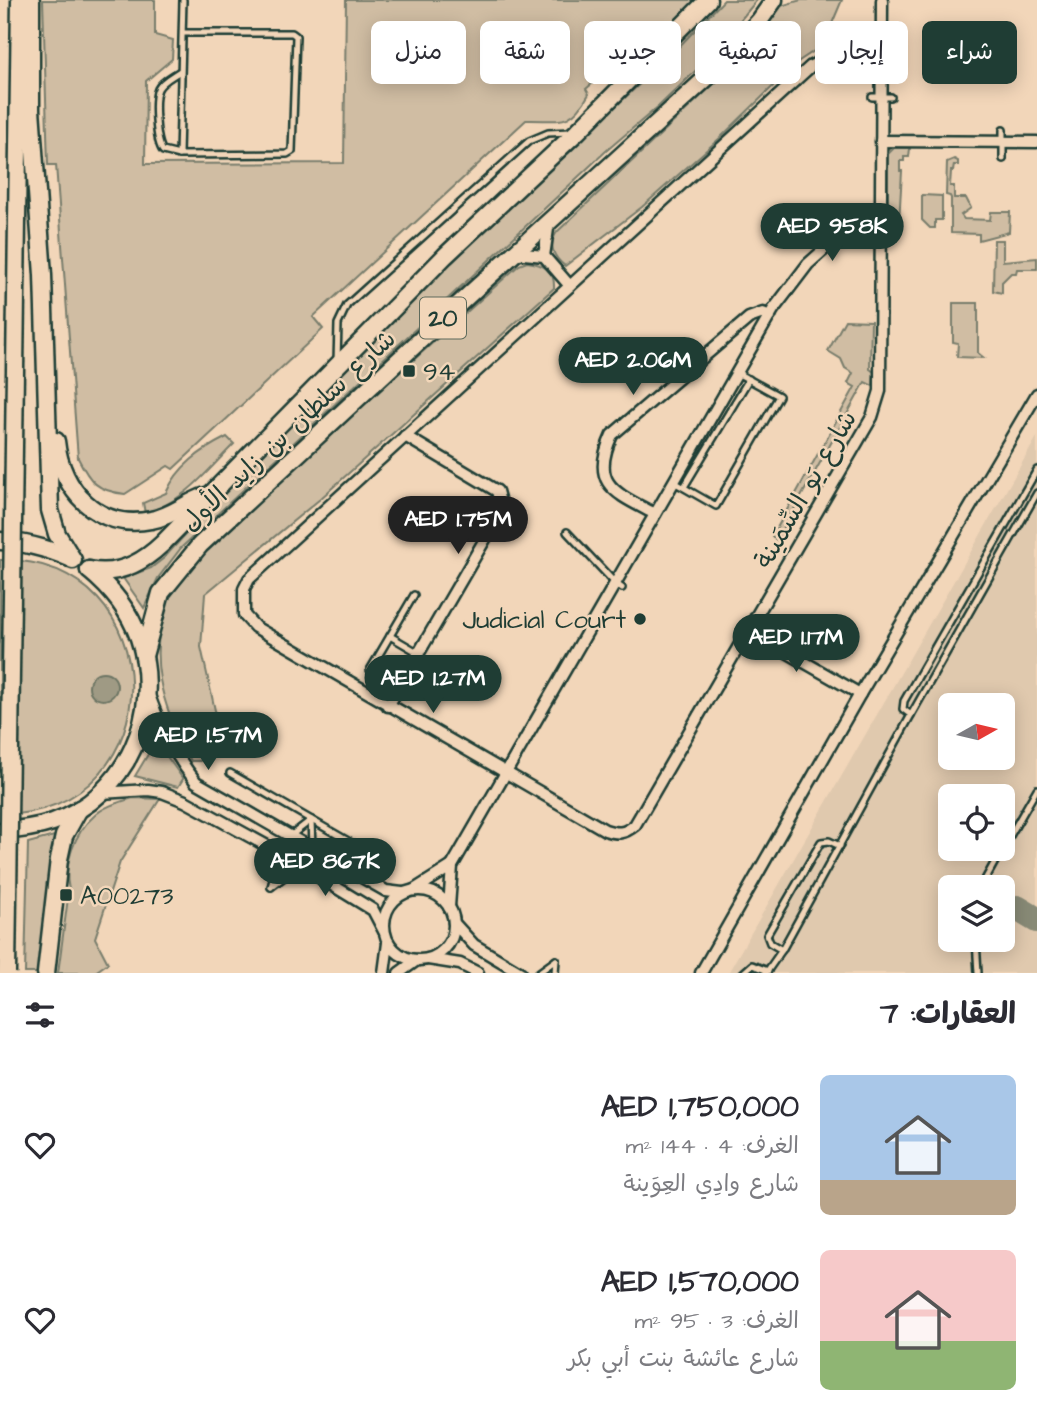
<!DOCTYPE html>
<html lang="ar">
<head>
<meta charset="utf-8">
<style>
  body { margin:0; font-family:"Architects Daughter","Playpen Sans Arabic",sans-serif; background:#f7f7f7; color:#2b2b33; direction:rtl; height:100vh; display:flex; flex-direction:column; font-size:26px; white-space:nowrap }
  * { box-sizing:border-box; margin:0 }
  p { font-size:23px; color:#7c7c81 }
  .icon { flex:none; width:38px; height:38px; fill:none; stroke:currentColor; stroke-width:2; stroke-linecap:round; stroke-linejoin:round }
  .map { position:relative; height:973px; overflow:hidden; direction:ltr }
  .sheet { display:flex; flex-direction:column; background:#fff; flex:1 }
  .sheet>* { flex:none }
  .hud { position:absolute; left:21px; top:21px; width:996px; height:63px; direction:rtl; display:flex; gap:14px }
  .needle { width:46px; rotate:82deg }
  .fabs { position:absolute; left:938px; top:693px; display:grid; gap:14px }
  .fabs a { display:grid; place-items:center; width:77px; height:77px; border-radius:10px; background:#fff; box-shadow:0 4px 18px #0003; font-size:35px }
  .price { position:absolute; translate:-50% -60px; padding:0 16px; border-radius:24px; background:#1f3d34; color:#fff; font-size:23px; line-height:46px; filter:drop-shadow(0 2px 4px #0008) }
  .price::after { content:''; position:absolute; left:50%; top:42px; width:21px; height:16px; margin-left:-10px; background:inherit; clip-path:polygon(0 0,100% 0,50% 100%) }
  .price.selected { background:#222; color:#fff }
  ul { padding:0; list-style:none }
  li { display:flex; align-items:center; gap:21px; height:175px; padding:0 21px }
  li span { display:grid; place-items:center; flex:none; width:196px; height:140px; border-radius:10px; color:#555 }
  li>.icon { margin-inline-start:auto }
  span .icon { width:84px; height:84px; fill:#fffc; stroke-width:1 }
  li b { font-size:30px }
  h2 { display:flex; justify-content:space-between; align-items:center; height:84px; padding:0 21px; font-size:30px }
  .pill { padding:0 24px; border-radius:10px; background:#fff; box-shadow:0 4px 18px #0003; font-size:24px; line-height:63px }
  .pill.selected { background:#1f3d34; color:#fff }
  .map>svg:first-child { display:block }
</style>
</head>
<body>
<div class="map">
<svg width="1037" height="973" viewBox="0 0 1037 973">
  <rect width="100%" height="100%" fill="#f2d6b9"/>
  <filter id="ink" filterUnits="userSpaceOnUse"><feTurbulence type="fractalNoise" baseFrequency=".0143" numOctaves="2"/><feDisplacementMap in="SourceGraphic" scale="14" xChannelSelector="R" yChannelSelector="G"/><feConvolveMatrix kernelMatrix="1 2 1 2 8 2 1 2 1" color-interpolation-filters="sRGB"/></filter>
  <g filter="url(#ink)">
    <path fill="#e0c9ae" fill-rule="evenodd" d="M1037,437V973H728ZM950,705H1003V758H950ZM950,796H1003V849H950ZM950,887H1003V940H950Z"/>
    <g fill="#d0bda3" stroke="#787d6c" stroke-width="2">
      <path d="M43,0H155V35L173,40L172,59L146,81L145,164L344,163L346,0H695C673,27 646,61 612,74L608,70L586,89L589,94C570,128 559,119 526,120L313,317L323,329L173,469L168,466L125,494C97,491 90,482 78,458L56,165H48Z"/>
      <polygon points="724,0 757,0 710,57 660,105 606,151 181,548 158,578 144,608 123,578 151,568 164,558 258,455 461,249 669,57"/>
      <path d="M801,0H842L823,45L799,61L720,138L642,207L565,266C553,257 548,245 557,232L717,81L777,7Z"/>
      <polygon points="894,148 910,148 909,157 904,157 904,161 900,161 900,171 902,171 899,223 888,223 888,154"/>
      <polygon points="954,159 958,161 958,165 954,165 953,171 951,171 950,186 954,186 954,198 966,198 971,208 961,215 964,219 990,220 991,212 1010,212 1009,232 979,240 979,234 951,233 951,198 950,196 946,195 947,162"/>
      <polygon points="922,195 942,196 942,220 935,220 935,228 930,228 922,220"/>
      <polygon points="994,240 1003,240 1003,261 1037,258 1037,269 1017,269 1016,273 1011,273 1002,282 1002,293 993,291"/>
      <path d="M527,262C543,264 555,270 554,288L320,499L205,594L201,647L220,733L210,752L200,761H191C162,707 143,651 172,592C178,579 188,568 196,556L519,265Z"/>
      <polygon points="953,303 978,303 978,353 984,358 957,357 958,343 953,342"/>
      <polygon points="845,320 871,321 870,369 874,372 873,386 865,382 777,540 772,537 855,387 848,383 853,373 845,368 841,359 828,351"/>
      <path d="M227,437L234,444C205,473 186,501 145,513L143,503L166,493C178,466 201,450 227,437Z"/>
      <path d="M0,560C172,557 178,813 0,815Z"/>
      <polygon points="156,741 183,779 178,787 135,776"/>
      <path d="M133,798L160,799L120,862L95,938L108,963L94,973H58L69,890C63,865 74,833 94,816C104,806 120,802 133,798Z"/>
      <polygon points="54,836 39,973 25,973 28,843"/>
    </g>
    <circle fill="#9f9a84" stroke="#6c7564" stroke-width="2" cx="103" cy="686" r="14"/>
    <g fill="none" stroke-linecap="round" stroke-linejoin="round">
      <polyline stroke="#888a76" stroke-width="26" points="1017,908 1037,920"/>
      <g stroke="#1f3d34" stroke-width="10">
        <g id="service">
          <path d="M180,71C173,76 162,81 158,89C153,100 156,142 163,151L179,155L287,154L292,151L296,36L292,33H183"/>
          <polyline points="872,97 891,97"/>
          <polyline points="1003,130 1003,159"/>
          <polyline points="179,155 183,0"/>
          <polyline points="337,362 338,324 347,305 529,141 548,133 570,132"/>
          <polyline points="674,482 716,506 779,396 737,373"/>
          <polyline points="684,487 749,379"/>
          <polyline points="567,532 615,583 622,588"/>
          <polyline points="390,636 419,653"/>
          <polyline points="370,670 414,595"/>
          <polyline points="911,715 903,709 904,701 1037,470"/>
          <polyline points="230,773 388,864"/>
          <polyline points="311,820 312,847"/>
          <polyline points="289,837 311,820"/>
          <polyline points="1003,848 1037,789"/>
          <polyline points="271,887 299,866"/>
          <polyline points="271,887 280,853"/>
          <polyline points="981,887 1002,849"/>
          <polyline points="976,940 978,973"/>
          <polyline points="782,950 770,943 767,935 821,842 829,841 840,846"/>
          <polyline points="538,973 556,960"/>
          <polyline points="555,973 556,960"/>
          <polyline points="743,973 752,965 768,971"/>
          <polyline points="766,973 782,950 911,715 1037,493"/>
        </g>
      </g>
      <g stroke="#1f3d34" stroke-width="15">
        <g id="minor">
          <path d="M882,51C852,51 838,51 811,66L249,579L244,589V615L255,627L605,830C618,834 624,834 635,825L872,417L880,391L882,0"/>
          <polyline points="881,141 1037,142"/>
          <polyline points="514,253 544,256 570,286"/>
          <polyline points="544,256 549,222"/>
          <path d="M655,514C616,493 589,485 612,435L749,318L763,313L770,316"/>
          <polyline points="748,630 860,694"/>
          <path d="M149,695C160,728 174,754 196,782L386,891L402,893"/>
          <polyline points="388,706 502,510 497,491 405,436"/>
          <polyline points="101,793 148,790 162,792 185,801 280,853 373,910 384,931"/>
          <circle cx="419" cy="925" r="35"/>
          <polyline points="414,890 452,866"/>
          <polyline points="449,907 452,866 773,310 808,264 837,238 881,206"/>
          <polyline points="454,923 474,945 521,973"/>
          <polyline points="428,959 460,964 478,973"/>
          <polyline points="384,973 388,943"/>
          <polyline points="399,973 417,960"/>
          <polyline points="701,973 860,694 1037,394"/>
        </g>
      </g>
      <g stroke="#1f3d34" stroke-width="21">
        <g id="primary">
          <polyline points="31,0 31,109 43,275 50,510 57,534 73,560"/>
          <polyline points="17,220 20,0"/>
          <path d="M56,441C61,490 98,531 151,520C171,517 187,502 206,496"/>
          <path d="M0,541C25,542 46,548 70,558"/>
          <path d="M89,570C117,576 142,563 162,544L445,256L577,132L708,0"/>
          <polyline points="144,656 161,593 200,545 472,292 714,71 760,20 774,0"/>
          <path d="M0,831C18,830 35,828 53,822C127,796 164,711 139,638C129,610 111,588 89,570"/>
          <polyline points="46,973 59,859 64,836 79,809"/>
        </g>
      </g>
      <use href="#service" stroke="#f2d6b9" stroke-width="5"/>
      <use href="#minor" stroke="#f2d6b9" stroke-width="10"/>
      <use href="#primary" stroke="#f2d6b9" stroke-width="16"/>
      <g stroke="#1f3d34" stroke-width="21" stroke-linecap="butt">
        <polyline id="primary-bridge" points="7,973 17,220"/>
      </g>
      <use href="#primary-bridge" stroke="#f2d6b9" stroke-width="16"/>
    </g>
  </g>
  <g fill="#1f3d34" stroke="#f2d6b9" stroke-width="2.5">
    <rect x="402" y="364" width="14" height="14" rx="3.5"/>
    <circle cx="640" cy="619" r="7"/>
    <rect x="59" y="888" width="14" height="14" rx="3.5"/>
  </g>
  <g text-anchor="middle" stroke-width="5" stroke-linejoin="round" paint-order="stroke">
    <rect fill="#f2d6b9" stroke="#5e6b5c" stroke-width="2" x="420" y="297.5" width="46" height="41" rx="5"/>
    <g font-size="24" font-weight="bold" fill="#1f3d34">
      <text x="443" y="326">20</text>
    </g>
    <g font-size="26" fill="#1f3d34" stroke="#f2d6b9" text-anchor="start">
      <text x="423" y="380">94</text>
      <text x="626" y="628" text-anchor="end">Judicial Court</text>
      <text x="80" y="904">A00273</text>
    </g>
    <g font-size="26" fill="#1f3d34" stroke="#f2d6b9">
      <text transform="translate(288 430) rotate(-43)" y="9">شارع سلطان بن زايد الأول</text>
      <text transform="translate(805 489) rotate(-60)" y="9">شارع يَو السِّمَينة</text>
    </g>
  </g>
</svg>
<div class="fabs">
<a><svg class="needle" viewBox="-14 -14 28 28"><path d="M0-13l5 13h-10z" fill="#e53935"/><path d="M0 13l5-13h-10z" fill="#7c7c81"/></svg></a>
<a><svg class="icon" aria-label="locate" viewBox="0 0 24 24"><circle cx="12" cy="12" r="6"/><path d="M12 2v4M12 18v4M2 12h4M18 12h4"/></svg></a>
<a><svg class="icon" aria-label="layers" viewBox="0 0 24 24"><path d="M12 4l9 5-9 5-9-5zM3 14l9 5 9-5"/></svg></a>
</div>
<b class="price" style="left:832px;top:263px">AED 958K</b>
<b class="price" style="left:633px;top:397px">AED 2.06M</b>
<b class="price selected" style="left:458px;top:556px">AED 1.75M</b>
<b class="price" style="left:796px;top:674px">AED 1.17M</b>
<b class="price" style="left:433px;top:715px">AED 1.27M</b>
<b class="price" style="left:208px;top:772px">AED 1.57M</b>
<b class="price" style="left:325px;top:898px">AED 867K</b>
<div class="hud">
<a class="pill selected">شراء</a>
<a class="pill">إيجار</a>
<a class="pill">تصفية</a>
<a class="pill">جديد</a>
<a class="pill">شقة</a>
<a class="pill">منزل</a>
</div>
</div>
<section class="sheet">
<h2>العقارات: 7<svg class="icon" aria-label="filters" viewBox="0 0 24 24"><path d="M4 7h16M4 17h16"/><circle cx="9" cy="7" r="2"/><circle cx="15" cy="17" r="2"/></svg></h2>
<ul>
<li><span style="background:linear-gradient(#a9c7e8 75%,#b9a48a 0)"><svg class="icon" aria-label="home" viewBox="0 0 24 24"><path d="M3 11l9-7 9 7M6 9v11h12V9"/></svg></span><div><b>AED 1,750,000</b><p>الغرف: 4 · 144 m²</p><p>شارع وادِي العِوَينة</p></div><svg class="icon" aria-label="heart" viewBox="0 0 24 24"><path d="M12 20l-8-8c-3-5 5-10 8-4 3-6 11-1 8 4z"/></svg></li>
<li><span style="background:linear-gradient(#f6c9c9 65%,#8fb573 0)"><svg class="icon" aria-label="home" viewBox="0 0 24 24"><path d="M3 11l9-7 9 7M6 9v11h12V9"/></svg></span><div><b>AED 1,570,000</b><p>الغرف: 3 · 95 m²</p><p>شارع عائشة بنت أبي بكر</p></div><svg class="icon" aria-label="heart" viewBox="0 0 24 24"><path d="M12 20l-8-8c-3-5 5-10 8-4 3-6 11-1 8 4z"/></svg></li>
</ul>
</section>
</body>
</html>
